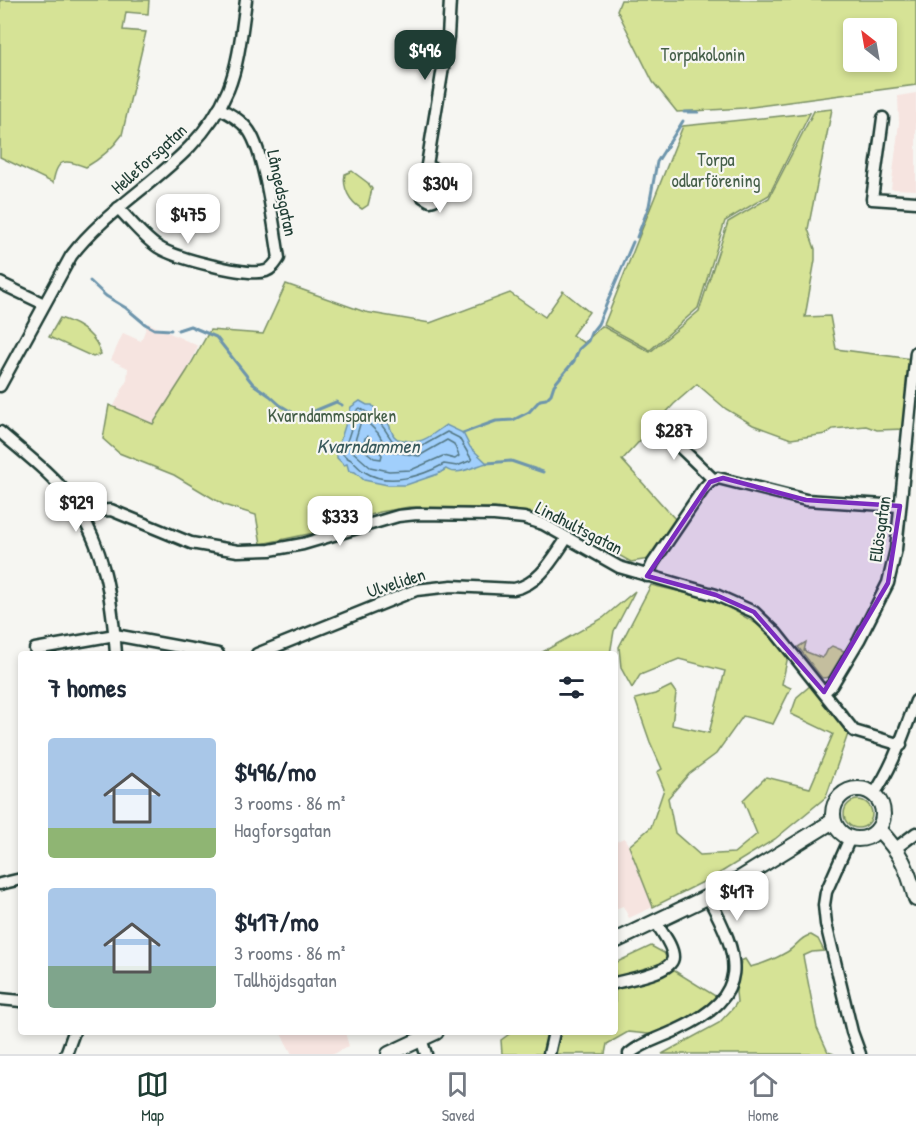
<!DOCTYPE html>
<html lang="en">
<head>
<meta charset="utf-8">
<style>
  body { margin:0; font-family:"Patrick Hand",sans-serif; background:#f2f2f3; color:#1f2937; height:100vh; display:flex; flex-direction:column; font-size:22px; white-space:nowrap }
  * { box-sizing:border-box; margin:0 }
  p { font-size:20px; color:#747a83 }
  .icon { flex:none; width:33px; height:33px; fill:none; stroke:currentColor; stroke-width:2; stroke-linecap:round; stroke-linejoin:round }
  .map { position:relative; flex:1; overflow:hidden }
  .panel { position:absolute; left:18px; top:651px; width:600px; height:384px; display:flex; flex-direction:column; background:#fff; border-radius:6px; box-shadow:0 3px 9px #0003 }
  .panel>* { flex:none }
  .needle { width:39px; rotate:329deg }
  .tools { position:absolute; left:843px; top:18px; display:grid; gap:12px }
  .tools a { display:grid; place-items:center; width:54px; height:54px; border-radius:6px; background:#fff; box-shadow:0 3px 9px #0003; font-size:30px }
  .price { position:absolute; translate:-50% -51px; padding:0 14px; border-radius:12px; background:#fff; color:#222; font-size:20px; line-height:39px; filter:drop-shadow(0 2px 3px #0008) }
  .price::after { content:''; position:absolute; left:50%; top:36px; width:18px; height:14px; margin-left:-9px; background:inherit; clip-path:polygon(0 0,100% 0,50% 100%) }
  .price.selected { background:#1f3d34; color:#fff }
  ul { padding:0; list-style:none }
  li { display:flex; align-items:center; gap:18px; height:150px; padding:0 30px }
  li span { display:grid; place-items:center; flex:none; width:168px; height:120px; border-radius:6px; color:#555 }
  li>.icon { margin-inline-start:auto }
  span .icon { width:72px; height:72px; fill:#fffc; stroke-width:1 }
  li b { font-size:26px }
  h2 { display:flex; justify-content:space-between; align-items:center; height:72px; padding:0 30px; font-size:26px }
  .menu { display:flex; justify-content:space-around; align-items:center; height:84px; border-top:2px solid #e0e1e3; background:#fff; font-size:16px; color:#747a83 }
  .menu a { display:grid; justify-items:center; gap:3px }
  .menu .selected { color:#1f3d34 }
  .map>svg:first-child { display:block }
</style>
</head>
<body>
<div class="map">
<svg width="916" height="1054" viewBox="0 0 916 1054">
  <rect width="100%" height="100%" fill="#f6f6f2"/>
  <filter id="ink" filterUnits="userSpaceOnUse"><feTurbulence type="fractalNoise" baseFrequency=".0167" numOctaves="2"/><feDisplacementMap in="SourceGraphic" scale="12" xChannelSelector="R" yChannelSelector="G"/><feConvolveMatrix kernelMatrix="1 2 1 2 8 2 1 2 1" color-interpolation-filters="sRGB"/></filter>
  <g filter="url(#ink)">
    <g fill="#f6e4e0">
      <polygon points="916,93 916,190 891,189 899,123 898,96"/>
      <polygon points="148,323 198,346 187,371 148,431 111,412 127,380 128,368 111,360 123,333 141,341"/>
      <polygon points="624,838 629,846 653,907 629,918 623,906 615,909 615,842"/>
      <polygon points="280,1032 345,1032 349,1046 334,1054 292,1054"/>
    </g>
    <g fill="#d6e396" stroke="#7a9065" stroke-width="1.5" fill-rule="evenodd">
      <path d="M0,0H149L148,14L126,12L123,30L146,32L122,135C112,149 100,159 86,167C64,159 57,158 53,183L0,157Z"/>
      <path d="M621,0H916V85L744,108L677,112L653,82L617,10ZM854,28H886V62H854Z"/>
      <polygon points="832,109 808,229 815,249 815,260 805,317 830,316 836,349 912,359 904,429 877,430 866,426 833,429 826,434 791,439 753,425 726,409 697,384 674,404 622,460 676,520 649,559 631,562 572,529 535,513 494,508 409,507 380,512 318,532 261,544 256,515 224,505 174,475 119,453 103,439 109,405 153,424 187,371 210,330 263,334 286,284 365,312 430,323 510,293 545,317 563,291 589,312 572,335 584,343 602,326 650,352 699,311 728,222 769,198 814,111"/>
      <polygon points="810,113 769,195 725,221 698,308 650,350 604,325 683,126"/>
      <path d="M352,171L368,183L372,189L368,205L362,209C350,202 342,188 345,174Z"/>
      <path d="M60,318C79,324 96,335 101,354L93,357L49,337Z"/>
      <polygon points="651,585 716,600 764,628 788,656 782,684 791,688 773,724 743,716 716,754 689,774 668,798 675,833 700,855 734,853 757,834 743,800 766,777 810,788 833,734 791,714 797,697 811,685 848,734 826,797 775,839 715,876 653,907 629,846 651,827 664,789 657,772 662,769 650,742 635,699 655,694 671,686 676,693 672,725 709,733 725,671 679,659 640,675 632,688 621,668 619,647"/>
      <polygon points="635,591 614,631 610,654 539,654 603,618"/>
      <polygon points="806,642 804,651 822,658 825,655 828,649 832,646 844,651 832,677 822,678 798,647"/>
      <circle cx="858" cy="814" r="14"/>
      <path d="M811,935L818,939L824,951L812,952L803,956L817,1028L828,1052L834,1054H662L719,1023L733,1008L737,1002L736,992L741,961L745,959L750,967C763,964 775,959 787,952C796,947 801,936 811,935Z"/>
      <polygon points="651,946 664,953 673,970 717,997 687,1019 658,1035 628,1032 607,1044 605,1054 502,1054 501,1040 512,1032 615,1032 615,963"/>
    </g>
    <path fill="#a1cffc" stroke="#6d95ac" stroke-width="1.5" d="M360,401L367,405H372C377,412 383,417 388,423C391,427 391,432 394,436C397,440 398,439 403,440C424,445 429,436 446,425L463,433L470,447L487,463C474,466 457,477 446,469L438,474L406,485H388L364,480L355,472L349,471L347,464L344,465L337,458V451L351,407Z"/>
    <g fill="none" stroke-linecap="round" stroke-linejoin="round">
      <g stroke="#537784" stroke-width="1.5">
        <path d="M360,408C367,413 373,415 379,422C396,441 386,446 417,449L447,432L459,438L472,460L457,466L444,464C422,476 388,487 365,472C359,469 356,464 351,460C348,458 345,457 343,454L357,410Z"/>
        <polygon points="364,419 378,433 385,445 394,452 419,456 447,440 454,444 459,456 455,459 443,456 411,470 389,471 370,467 352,451 361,421"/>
        <polygon points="368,436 382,455 381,459 374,458 363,449 365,438"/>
      </g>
      <g stroke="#6d95ac" stroke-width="3">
        <polyline points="684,112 698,112"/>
        <polyline points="637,237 649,206 657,162 683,121"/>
        <polyline points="90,281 106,296 126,308 145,324 154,329 171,330"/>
        <polyline points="178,330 190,326 216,337 253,384 270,396 280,405 300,417 336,402 342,405"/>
        <polyline points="463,433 496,421 513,420 529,412 540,400 546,399 551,394 554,385 574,361 579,349 588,341 591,333 598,324 633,242"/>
        <polyline points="487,463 511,461 543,472"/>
      </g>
      <g stroke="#1f3d34" stroke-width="15">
        <g id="minor">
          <polyline points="883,118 872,199 916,202"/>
          <path d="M427,165L443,174L446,179C445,190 441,199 430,201L423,197L421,190L427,165L448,37L450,0"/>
          <path d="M118,208C131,221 143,237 158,247C175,258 247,277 266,271C272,269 275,264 279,258C274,228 265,154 249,131C241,120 230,114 219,108"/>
          <polyline points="0,283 44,304"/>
          <path d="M0,386L71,256C117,195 198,164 228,90C239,63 242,29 246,0"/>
          <polyline points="657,425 714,480"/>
          <path d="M0,432C24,453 51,473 70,498C105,544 112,599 116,654"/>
          <polyline points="83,517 96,511 111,510 191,543 238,551 270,550 303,544 398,516 417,514 494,515 524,518 543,524 619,567 716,595 754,612 776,633 854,731 901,745"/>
          <polyline points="647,576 653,563 704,488 710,482 718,478 806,500 900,506"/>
          <polyline points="35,649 115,635 218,654"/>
          <path d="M257,654L416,590L452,586L514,589C540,584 553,558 567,538"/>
          <polyline points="824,692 832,685 859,640 888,583 896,549 916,352"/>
          <path d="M874,794C894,765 903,734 916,701"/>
          <polyline points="850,838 826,892 824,905 826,924 852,1032 860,1054"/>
          <polyline points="896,848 916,833"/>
          <polyline points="0,884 21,879"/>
          <path d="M615,983C628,979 673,973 673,957C673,945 661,932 656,922"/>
          <polyline points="0,999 21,1001"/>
          <polyline points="421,1039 426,1054"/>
          <polyline points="66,1054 74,1032"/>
          <polyline points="549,1054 554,1032"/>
          <path d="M629,1054C643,1042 663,1037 679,1029C752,995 741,958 708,897"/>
        </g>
      </g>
      <g stroke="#1f3d34" stroke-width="18">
        <g id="tertiary">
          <circle cx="858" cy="814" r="25"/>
          <path d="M878,829C902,854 907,867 916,899"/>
          <polyline points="615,941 720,891 833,821"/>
          <polyline points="389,1054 436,1032"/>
        </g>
      </g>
      <use href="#minor" stroke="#f6f6f2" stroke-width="10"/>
      <use href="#tertiary" stroke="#f6f6f2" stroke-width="14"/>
    </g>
  </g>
  <path fill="#7b2cbf" fill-opacity="0.2" stroke="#7b2cbf" stroke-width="4.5" stroke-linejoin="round" d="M723,478L806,500L900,506L888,583L824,692L754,612L716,595L647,576L710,482Z"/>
  <g text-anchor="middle" stroke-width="4.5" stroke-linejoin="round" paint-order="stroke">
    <g font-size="18" fill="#445e48" stroke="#f6f6f2">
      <text x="703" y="61">Torpakolonin</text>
      <text x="716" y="166">Torpa<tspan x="716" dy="21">odlarförening</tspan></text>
      <text x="332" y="422">Kvarndammsparken</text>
    </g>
    <g font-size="18" fill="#1f3d34" stroke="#f6f6f2">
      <text transform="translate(149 159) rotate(-42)" y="6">Helleforsgatan</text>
      <text transform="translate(282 193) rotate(78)" y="6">Långedsgatan</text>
      <text transform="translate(579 528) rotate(27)" y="6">Lindhultsgatan</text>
      <text transform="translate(880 529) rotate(-82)" y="6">Ellösgatan</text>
      <text transform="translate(396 583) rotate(-18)" y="6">Ulveliden</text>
    </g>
    <g font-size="20" font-style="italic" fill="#395a5c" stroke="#f6f6f2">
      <text x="368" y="453">Kvarndammen</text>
    </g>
  </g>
</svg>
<div class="tools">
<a><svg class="needle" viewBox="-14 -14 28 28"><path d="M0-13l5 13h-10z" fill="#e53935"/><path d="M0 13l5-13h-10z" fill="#747a83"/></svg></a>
</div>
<b class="price selected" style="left:425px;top:81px">$496</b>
<b class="price" style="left:440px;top:214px">$304</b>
<b class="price" style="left:188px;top:245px">$475</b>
<b class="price" style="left:674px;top:461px">$287</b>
<b class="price" style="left:76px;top:533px">$929</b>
<b class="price" style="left:340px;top:547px">$333</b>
<b class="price" style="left:737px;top:922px">$417</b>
<section class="panel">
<h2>7 homes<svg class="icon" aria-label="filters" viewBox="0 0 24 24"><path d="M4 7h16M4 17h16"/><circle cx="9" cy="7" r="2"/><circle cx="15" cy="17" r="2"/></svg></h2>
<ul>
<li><span style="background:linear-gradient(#a9c7e8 75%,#8fb573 0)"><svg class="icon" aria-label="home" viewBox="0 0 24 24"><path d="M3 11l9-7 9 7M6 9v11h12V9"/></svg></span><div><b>$496/mo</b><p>3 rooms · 86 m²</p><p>Hagforsgatan</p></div></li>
<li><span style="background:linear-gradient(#a9c7e8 65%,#7fa58c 0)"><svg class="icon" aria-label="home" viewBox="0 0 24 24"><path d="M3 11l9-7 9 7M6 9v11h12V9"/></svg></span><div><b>$417/mo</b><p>3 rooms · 86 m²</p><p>Tallhöjdsgatan</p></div></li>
</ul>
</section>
</div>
<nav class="menu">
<a class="selected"><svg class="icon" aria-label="map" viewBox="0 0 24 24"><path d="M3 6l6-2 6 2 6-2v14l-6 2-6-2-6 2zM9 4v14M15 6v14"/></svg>Map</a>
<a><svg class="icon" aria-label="saved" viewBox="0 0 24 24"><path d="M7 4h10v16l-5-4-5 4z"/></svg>Saved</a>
<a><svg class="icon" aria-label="home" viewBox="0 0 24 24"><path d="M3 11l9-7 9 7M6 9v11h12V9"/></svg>Home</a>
</nav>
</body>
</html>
